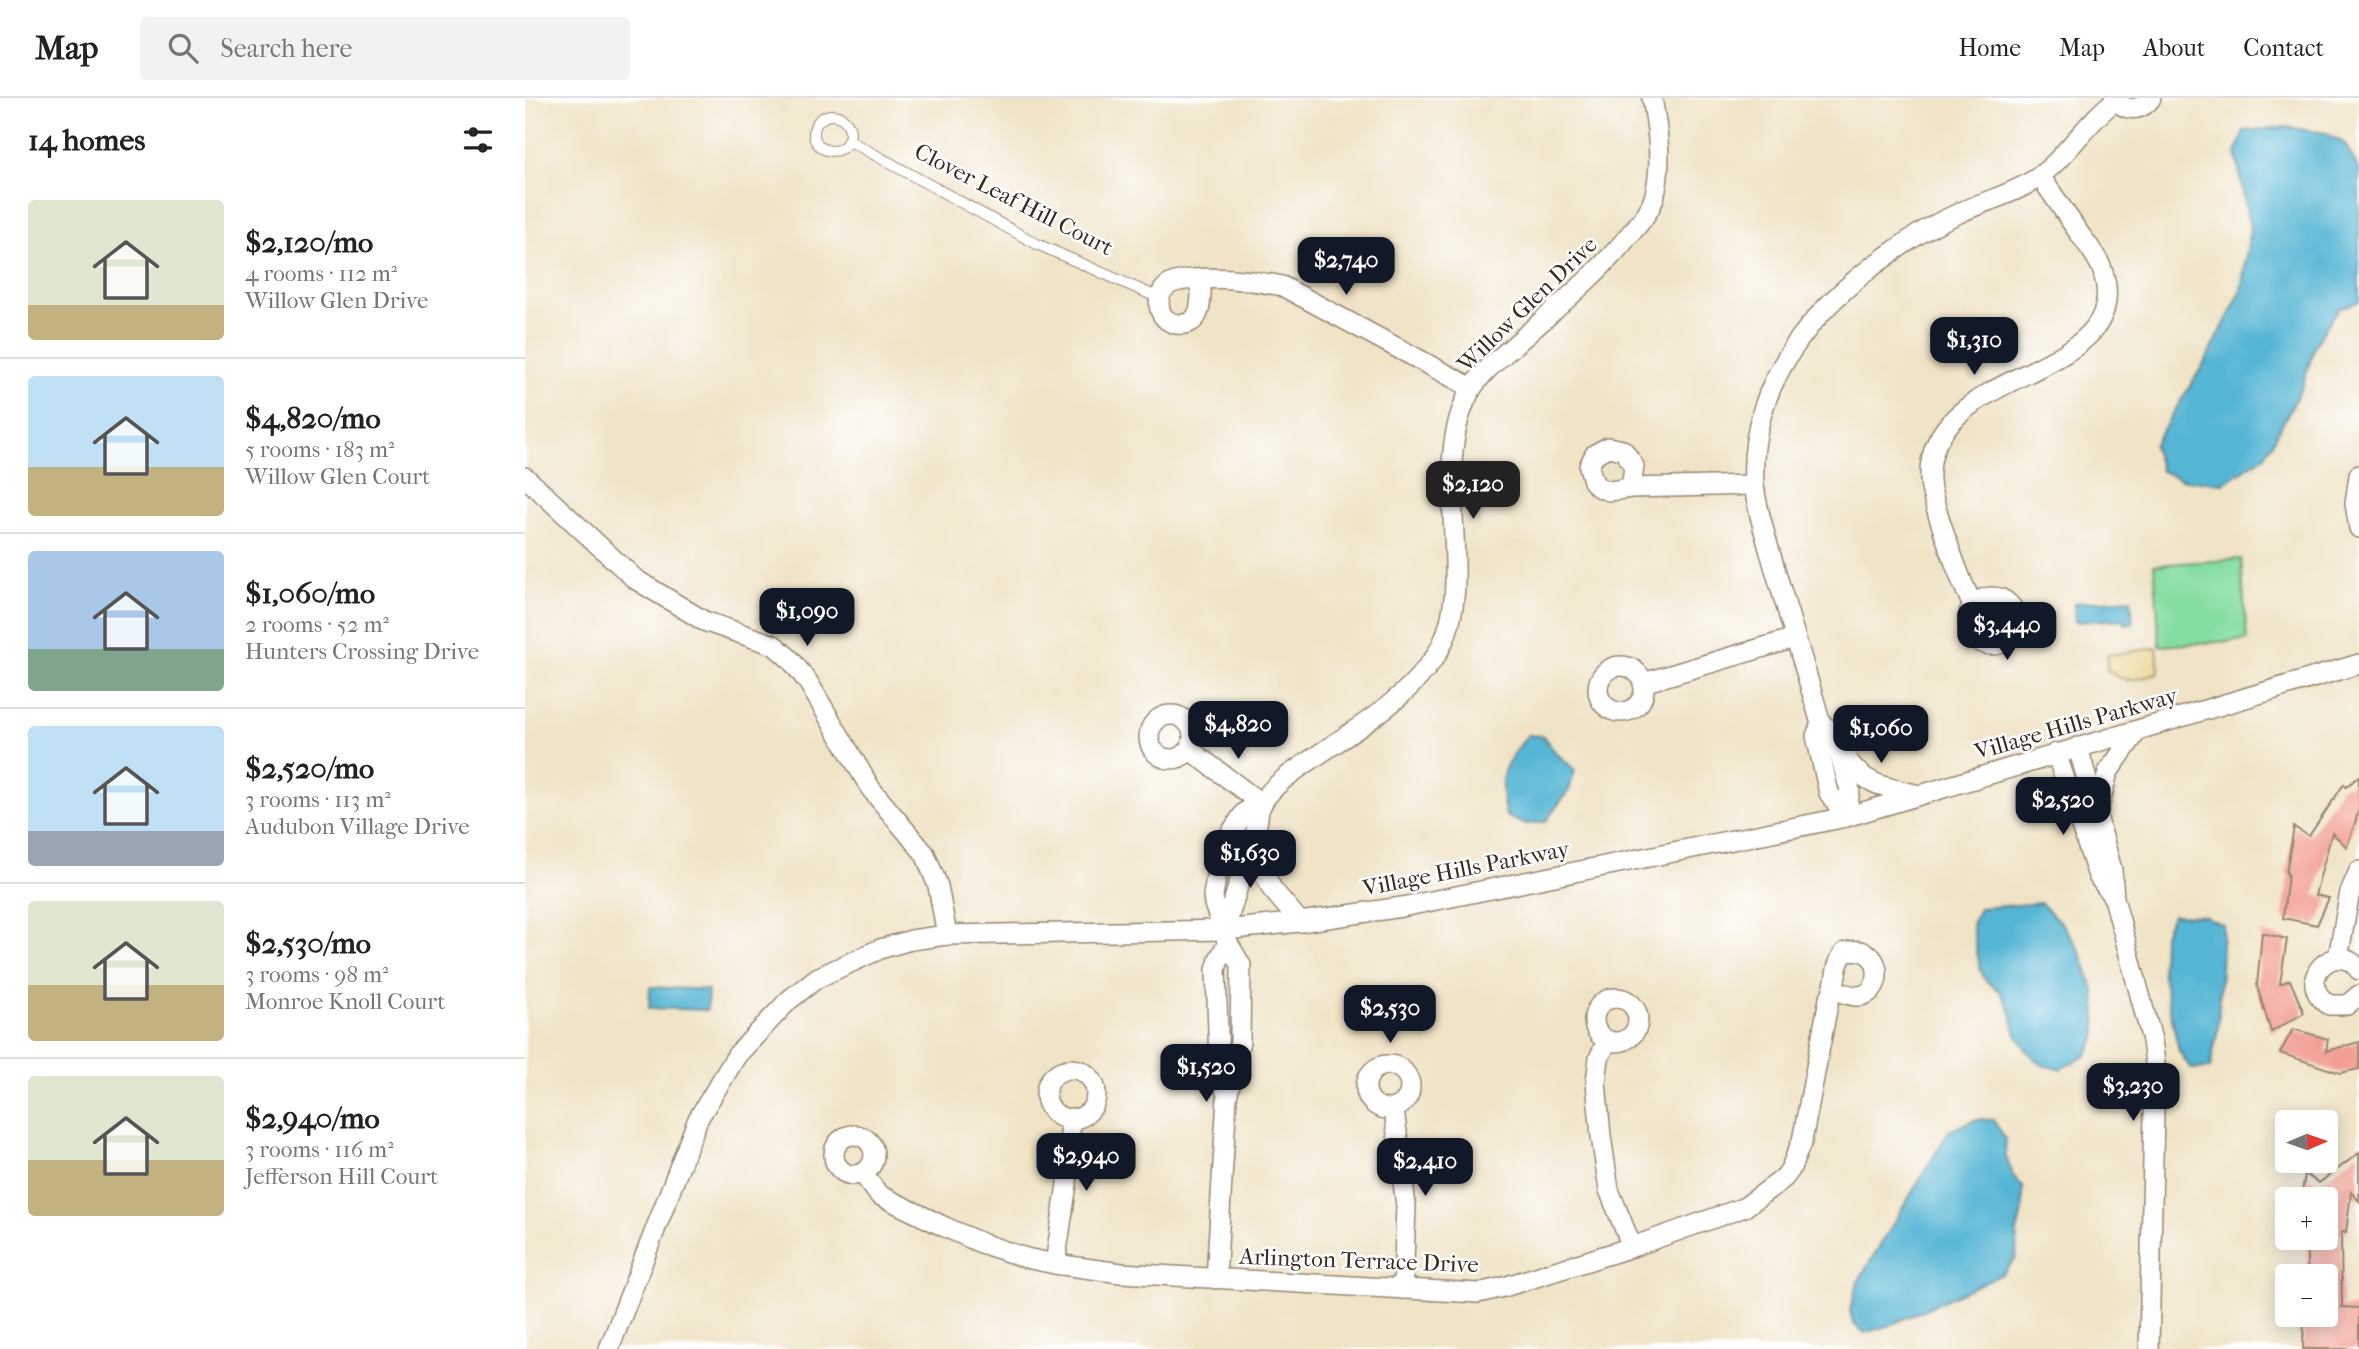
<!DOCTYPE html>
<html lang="en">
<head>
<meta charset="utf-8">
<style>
  body { margin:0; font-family:"IM FELL French Canon",serif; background:#f2f2f2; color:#222; height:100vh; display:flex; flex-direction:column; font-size:26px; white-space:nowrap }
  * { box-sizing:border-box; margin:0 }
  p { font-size:23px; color:#767676 }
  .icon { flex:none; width:38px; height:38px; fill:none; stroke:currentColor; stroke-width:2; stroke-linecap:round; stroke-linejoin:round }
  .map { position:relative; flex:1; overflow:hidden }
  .drawer { display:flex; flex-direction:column; background:#fff; width:525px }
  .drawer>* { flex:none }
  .needle { width:46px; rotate:88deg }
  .fabs { position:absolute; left:1750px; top:1012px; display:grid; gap:14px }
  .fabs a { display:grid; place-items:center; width:63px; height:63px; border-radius:7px; background:#fff; box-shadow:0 4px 18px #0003; font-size:35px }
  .price { position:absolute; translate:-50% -60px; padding:0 16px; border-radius:14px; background:#111827; color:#fff; font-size:23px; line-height:46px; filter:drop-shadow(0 2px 4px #0008) }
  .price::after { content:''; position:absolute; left:50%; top:42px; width:21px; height:16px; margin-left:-10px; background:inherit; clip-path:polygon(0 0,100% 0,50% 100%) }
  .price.active { background:#222; color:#fff }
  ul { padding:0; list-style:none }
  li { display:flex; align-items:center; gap:21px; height:175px; padding:0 28px }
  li+li { border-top:2px solid #e0e0e0 }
  li span { display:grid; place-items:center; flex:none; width:196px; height:140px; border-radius:7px; color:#555 }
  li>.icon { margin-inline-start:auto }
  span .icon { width:84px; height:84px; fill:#fffc; stroke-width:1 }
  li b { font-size:30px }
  h2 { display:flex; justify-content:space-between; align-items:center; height:84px; padding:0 28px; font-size:30px }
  header { display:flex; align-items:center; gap:42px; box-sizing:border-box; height:98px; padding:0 35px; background:#fff; border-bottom:2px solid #e0e0e0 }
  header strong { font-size:33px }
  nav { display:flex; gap:38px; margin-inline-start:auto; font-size:24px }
  .search { width:490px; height:63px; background:#f2f2f2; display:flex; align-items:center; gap:18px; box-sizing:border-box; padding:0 24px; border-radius:7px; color:#767676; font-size:26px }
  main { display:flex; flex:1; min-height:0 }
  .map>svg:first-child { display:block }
</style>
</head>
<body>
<header>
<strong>Map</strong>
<div class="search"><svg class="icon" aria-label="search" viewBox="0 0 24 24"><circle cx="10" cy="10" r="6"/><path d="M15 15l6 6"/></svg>Search here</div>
<nav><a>Home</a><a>Map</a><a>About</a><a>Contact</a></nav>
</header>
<main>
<section class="drawer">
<h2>14 homes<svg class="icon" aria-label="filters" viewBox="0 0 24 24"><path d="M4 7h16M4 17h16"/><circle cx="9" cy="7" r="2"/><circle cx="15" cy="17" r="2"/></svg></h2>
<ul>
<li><span style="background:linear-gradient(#dfe7d0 75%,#c2b280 0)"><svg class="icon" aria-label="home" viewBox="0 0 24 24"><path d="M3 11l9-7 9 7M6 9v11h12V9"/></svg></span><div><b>$2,120/mo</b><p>4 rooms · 112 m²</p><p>Willow Glen Drive</p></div></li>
<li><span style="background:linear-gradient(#bfe0f5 65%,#c2b280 0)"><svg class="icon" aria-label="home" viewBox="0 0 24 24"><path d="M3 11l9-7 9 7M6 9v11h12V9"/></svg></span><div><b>$4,820/mo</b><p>5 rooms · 183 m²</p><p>Willow Glen Court</p></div></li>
<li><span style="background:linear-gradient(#a9c7e8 70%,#7fa58c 0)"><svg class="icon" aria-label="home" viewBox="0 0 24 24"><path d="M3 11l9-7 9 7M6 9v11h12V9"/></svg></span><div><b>$1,060/mo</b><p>2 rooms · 52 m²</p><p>Hunters Crossing Drive</p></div></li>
<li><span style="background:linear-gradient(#bfe0f5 75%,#9aa5b1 0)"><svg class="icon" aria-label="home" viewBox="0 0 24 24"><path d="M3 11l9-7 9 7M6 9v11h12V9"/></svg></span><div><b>$2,520/mo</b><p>3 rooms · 113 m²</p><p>Audubon Village Drive</p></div></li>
<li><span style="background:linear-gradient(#dfe7d0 60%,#c2b280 0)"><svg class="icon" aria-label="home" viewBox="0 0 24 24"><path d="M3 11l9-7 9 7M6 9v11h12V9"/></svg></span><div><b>$2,530/mo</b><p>3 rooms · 98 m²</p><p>Monroe Knoll Court</p></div></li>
<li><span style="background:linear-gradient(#dfe7d0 60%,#c2b280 0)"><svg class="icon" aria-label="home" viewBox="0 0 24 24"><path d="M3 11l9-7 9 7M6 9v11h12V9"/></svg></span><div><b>$2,940/mo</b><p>3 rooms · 116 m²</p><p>Jefferson Hill Court</p></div></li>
</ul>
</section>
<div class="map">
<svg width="1834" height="1251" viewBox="0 0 1834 1251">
  <rect width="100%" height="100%" fill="#fff"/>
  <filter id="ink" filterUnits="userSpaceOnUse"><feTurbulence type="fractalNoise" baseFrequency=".0143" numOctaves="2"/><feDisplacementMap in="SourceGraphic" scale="14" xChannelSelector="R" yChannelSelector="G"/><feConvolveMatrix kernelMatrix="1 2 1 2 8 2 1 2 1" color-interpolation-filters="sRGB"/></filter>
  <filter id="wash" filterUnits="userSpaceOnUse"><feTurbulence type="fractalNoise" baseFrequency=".00686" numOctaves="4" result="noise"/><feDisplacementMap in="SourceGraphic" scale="28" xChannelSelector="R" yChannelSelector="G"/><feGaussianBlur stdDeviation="1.57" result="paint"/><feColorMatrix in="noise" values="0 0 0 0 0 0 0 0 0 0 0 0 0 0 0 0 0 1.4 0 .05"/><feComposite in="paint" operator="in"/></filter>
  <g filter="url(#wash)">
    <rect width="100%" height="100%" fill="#f0e3c6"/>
    <polygon fill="#84dda3" stroke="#608460" stroke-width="2" points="1716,461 1722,542 1635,548 1629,467"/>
    <path fill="#eeda9e" stroke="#94825e" stroke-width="2" d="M1632,550L1634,574C1613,582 1601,588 1582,571V557Z"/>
    <g fill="#55b5d4" stroke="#487079" stroke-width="2">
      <polygon points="1761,29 1801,35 1820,46 1834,72 1834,204 1814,210 1801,229 1790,248 1777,289 1740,358 1699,385 1659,382 1636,373 1628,348 1683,259 1716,193 1725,131 1711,55 1719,33"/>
      <polygon points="1606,501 1608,525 1600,526 1599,521 1550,524 1549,505"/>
      <path d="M1003,637L1018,638L1030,654L1050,672L1044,692L1020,724L999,726L981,718C971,677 978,669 1003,637Z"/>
      <polygon points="1516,805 1537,826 1555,853 1570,895 1572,937 1561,958 1535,971 1517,967 1502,953 1490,933 1485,912 1475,893 1460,882 1455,871 1447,826 1455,810"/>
      <polygon points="1647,817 1679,818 1698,827 1693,930 1685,970 1666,971 1654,953 1637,874 1638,838"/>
      <polygon points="125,889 183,892 182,912 124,910"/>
      <polygon points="1451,1021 1468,1022 1480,1040 1481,1059 1488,1078 1498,1089 1498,1110 1492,1134 1491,1160 1477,1176 1365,1227 1340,1235 1328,1226 1325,1212 1333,1184 1424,1033"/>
    </g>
    <g id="blocks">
      <g fill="#f39e92">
        <polygon points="1834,678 1834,712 1822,749 1807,735 1790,797 1804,800 1792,827 1758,820 1763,776 1761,775 1769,729 1784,738 1819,686 1821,689"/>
        <polygon points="1737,835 1762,841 1755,886 1765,882 1779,915 1746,934 1732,888"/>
        <polygon points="1768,931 1803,941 1801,953 1834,944 1834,971 1815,975 1755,955"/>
        <polygon points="1834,1055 1834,1103 1826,1094 1821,1135 1816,1134 1817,1209 1834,1210 1834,1251 1778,1251 1779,1216 1801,1216 1801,1178 1783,1178 1781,1143 1801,1143 1801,1101 1776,1101 1780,1076 1794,1085"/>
      </g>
    </g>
  </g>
  <g filter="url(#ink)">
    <use href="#blocks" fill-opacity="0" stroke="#968672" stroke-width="2"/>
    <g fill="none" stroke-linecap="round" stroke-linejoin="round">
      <g stroke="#968672" stroke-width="12">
        <g id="service">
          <circle cx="307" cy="35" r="18"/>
          <polyline points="323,42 512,146 634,200"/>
        </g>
      </g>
      <g stroke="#968672" stroke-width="22">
        <g id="minor">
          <path d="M1589,0C1600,14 1616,14 1626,0"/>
          <path d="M676,182C676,200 679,229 652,226C629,223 628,190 650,184C679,176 728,182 757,188L947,290"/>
          <polyline points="1834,377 1830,406 1834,430"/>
          <polyline points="0,379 110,481 179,523 249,547 266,562 283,584 346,691 400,756 413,788 422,837"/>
          <polyline points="1106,390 1109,368 1098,352 1083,349 1070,356 1064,368 1068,383 1073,389 1084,393 1106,390 1229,387"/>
          <circle cx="1467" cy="523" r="24"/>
          <path d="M1448,507C1436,485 1429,462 1420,438C1415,421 1406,400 1405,382C1399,265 1615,284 1577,171C1572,158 1562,146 1554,135C1541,116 1528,97 1515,78"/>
          <circle cx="1096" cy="591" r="23"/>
          <polyline points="1118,585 1270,540"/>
          <circle cx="646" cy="639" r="22"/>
          <polyline points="1296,626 1291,638 1304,695 1321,719"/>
          <polyline points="1553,649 1587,772 1589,800 1627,942 1630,966 1624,1251"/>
          <polyline points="665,652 737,706 720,714 705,736 691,779 688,798 689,806 703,845 716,867 715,944 702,999 691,1181"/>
          <polyline points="1531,655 1573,778 1588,799"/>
          <path d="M1319,657C1337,686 1358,689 1390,696"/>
          <polyline points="1573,713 1583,674 1613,632"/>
          <path d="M1321,719L1325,692L1308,634L1296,626C1282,577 1267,528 1252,478C1245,453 1231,411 1229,386C1223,286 1288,209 1366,155C1386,140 1411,125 1434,115C1459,103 1489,96 1512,80C1542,59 1561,24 1591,2"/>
          <polyline points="731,735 737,771 747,791 775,824"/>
          <path d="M700,832C709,800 719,768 730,736C733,727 732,714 737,705C749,685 774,670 793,657C836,628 880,602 910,559C958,486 899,371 947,290C960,270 982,254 1000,238C1037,205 1075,174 1106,135C1115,125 1125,113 1129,100C1138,68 1133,32 1127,0"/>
          <polyline points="1813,860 1825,794 1834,773"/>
          <path d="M1834,872C1812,840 1767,882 1804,907H1822L1834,897"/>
          <circle cx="1091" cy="922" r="22"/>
          <polyline points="1082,943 1074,960 1071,984 1076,1038 1084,1092 1107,1149"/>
          <circle cx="863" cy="989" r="22"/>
          <circle cx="546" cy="996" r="25"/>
          <polyline points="701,995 694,964 691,872 694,861 703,845"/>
          <polyline points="869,1011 881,1108 878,1191"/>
          <circle cx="329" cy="1057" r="20"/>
          <path d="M338,1076L354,1097L420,1129L456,1145L501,1160L530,1166L596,1175L953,1195L979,1189L1107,1149L1220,1109L1259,1080L1265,1072L1277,1043L1304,901C1314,885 1307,870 1320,854C1360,843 1361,898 1332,898C1325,898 1316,894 1309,892"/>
          <polyline points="530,1166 542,1086 546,1020"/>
          <polyline points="84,1251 173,1021 212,957 264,902 292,880 355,851 386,842 422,837 700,832 775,824 877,809 1321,719 1834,566"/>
        </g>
      </g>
      <use href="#service" stroke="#fff" stroke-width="10"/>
      <use href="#minor" stroke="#fff" stroke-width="19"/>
    </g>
  </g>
  <g text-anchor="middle" stroke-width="5" stroke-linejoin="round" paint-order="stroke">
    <g font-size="23" fill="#3b2a1e" stroke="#fff">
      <text transform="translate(489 101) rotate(27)" y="8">Clover Leaf Hill Court</text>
      <text transform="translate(1002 206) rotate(-44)" y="8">Willow Glen Drive</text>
      <text transform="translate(1551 625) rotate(-16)" y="8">Village Hills Parkway</text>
      <text transform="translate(941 770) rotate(-11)" y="8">Village Hills Parkway</text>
      <text transform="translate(834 1162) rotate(2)" y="8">Arlington Terrace Drive</text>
    </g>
  </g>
</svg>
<div class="fabs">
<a><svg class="needle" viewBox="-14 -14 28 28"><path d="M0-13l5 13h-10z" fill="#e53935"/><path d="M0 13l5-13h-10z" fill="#767676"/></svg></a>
<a>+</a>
<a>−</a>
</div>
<b class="price" style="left:821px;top:199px">$2,740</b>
<b class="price" style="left:1449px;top:279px">$1,310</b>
<b class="price active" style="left:948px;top:423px">$2,120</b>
<b class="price" style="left:282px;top:550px">$1,090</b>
<b class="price" style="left:1482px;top:564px">$3,440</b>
<b class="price" style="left:713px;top:663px">$4,820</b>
<b class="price" style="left:1356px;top:667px">$1,060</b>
<b class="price" style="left:1538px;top:739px">$2,520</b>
<b class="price" style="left:725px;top:792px">$1,630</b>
<b class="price" style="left:865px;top:947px">$2,530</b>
<b class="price" style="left:681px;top:1006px">$1,520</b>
<b class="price" style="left:1608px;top:1025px">$3,230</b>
<b class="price" style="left:561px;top:1095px">$2,940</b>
<b class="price" style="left:900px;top:1100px">$2,410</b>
</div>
</main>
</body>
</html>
